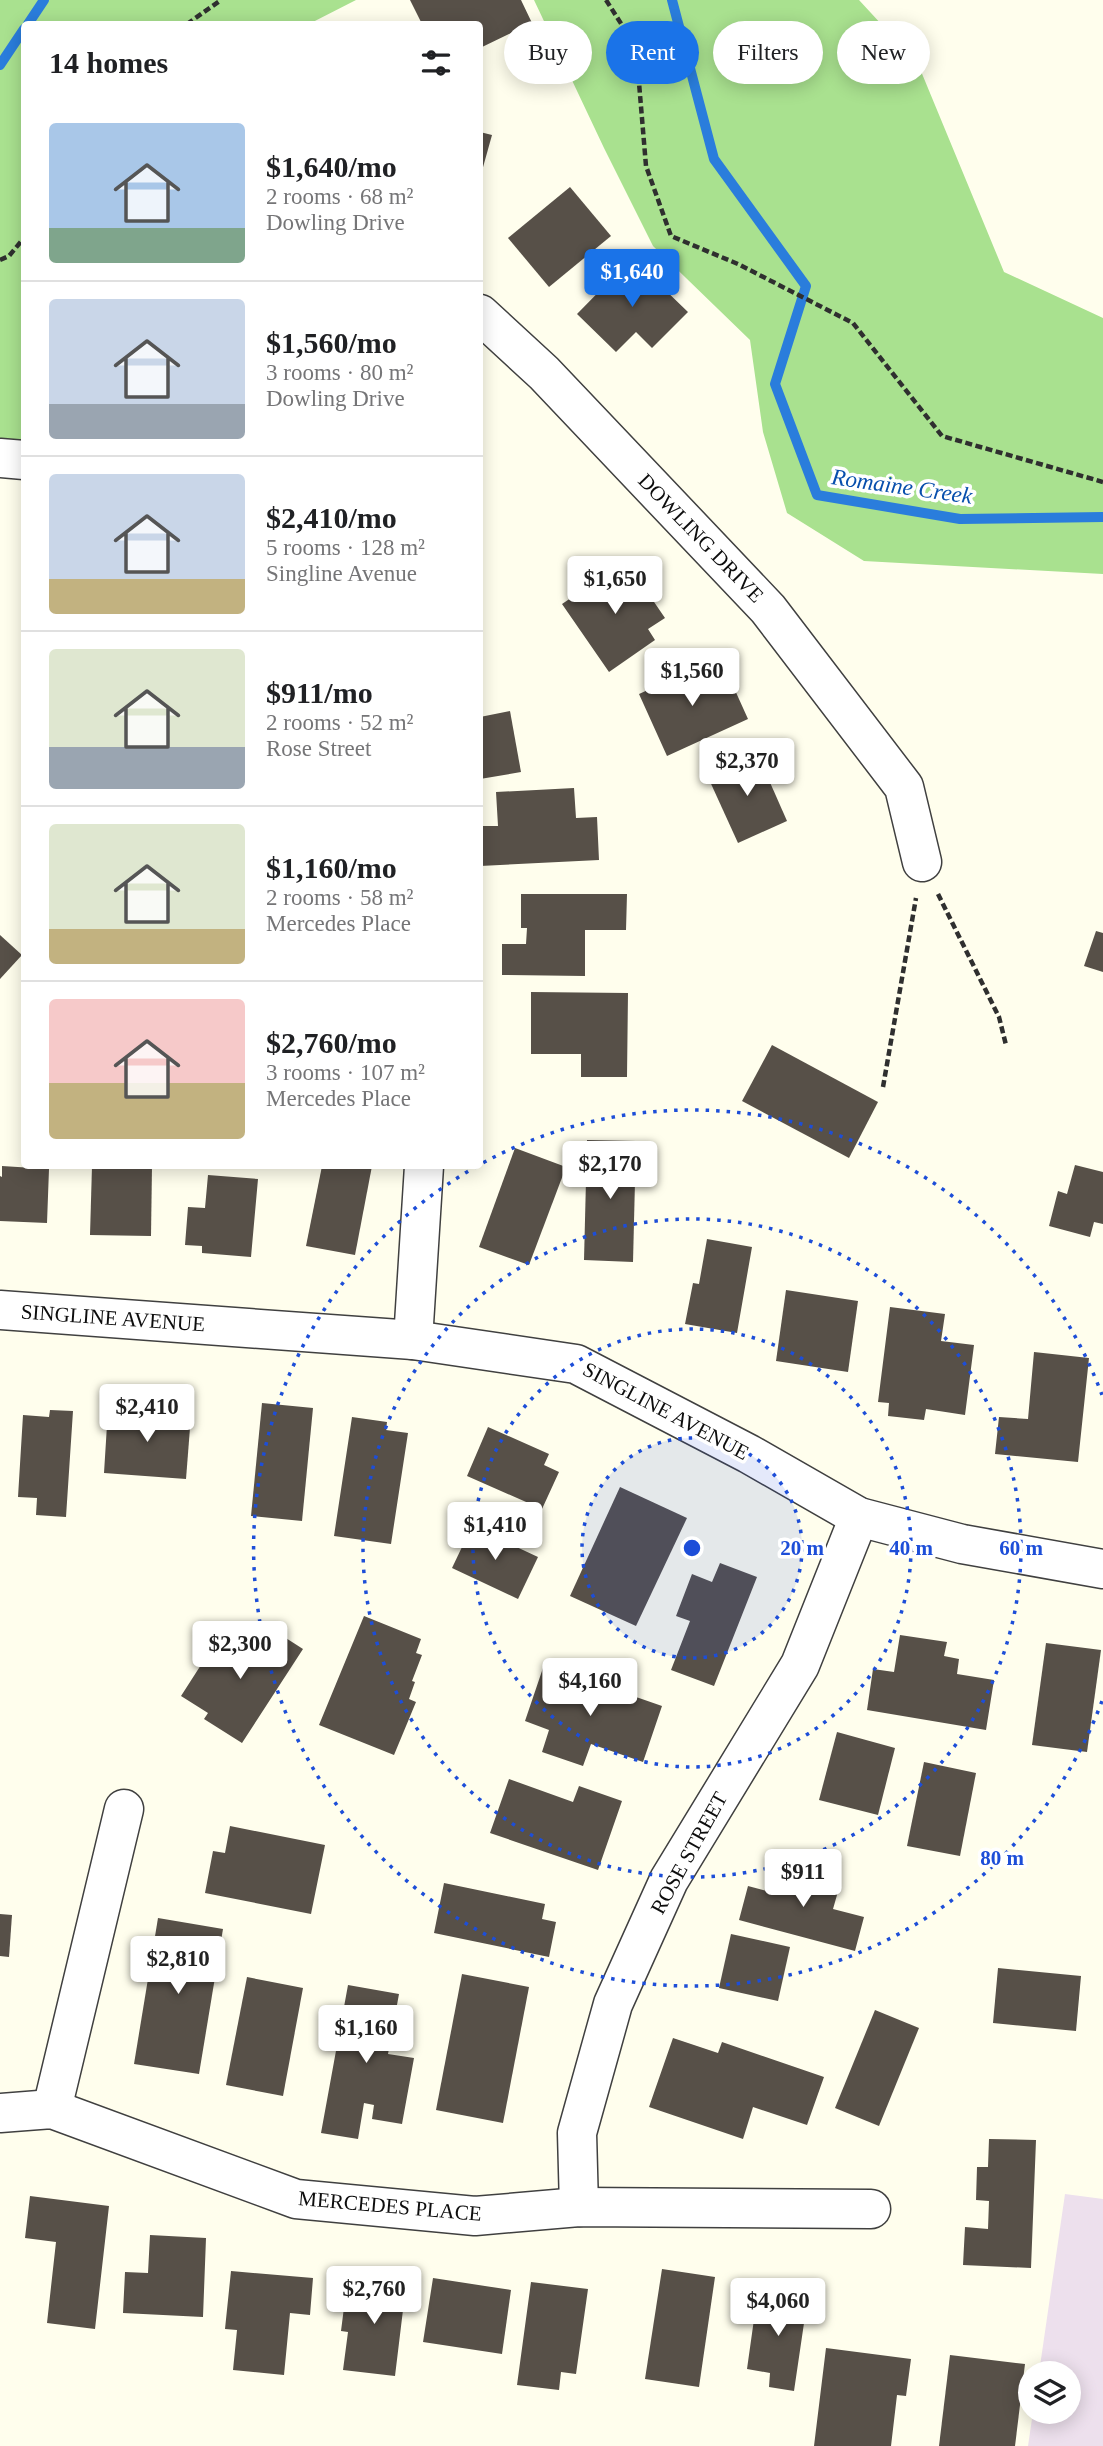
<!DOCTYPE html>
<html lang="en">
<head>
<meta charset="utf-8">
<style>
  body { margin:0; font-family:"Times New Roman",serif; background:#f6f6f6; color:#202124; height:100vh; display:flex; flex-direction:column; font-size:26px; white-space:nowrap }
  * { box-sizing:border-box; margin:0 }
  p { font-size:23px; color:#757577 }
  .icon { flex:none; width:38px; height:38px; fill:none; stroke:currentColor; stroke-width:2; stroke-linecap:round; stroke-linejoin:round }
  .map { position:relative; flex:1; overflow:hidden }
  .sheet { position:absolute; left:21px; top:21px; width:462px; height:1148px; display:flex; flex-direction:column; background:#fff; border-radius:7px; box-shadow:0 4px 18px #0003 }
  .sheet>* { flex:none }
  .guide { position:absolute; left:504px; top:21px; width:494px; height:63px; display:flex; gap:14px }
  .tools { position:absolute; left:1018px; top:2361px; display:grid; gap:14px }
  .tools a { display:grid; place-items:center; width:63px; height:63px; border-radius:50%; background:#fff; box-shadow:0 4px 18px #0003; font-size:35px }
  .price { position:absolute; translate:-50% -60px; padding:0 16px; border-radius:7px; background:#fff; color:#222; font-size:23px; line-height:46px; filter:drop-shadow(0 2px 4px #0008) }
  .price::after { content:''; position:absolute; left:50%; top:42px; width:21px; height:16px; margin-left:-10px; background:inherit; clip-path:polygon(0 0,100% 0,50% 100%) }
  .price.active { background:#1a73e8; color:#fff }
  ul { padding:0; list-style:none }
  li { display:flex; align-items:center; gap:21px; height:175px; padding:0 28px }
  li+li { border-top:2px solid #e0e0e0 }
  li span { display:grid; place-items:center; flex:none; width:196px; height:140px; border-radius:7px; color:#555 }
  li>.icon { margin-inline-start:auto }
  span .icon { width:84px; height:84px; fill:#fffc; stroke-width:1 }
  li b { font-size:30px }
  h2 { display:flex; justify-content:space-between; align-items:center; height:84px; padding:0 28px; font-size:30px }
  .pill { padding:0 24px; border-radius:32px; background:#fff; box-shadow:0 4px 18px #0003; font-size:24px; line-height:63px }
  .pill.active { background:#1a73e8; color:#fff }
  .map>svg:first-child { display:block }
</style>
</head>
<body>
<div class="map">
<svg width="1103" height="2446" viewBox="0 0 1103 2446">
  <rect width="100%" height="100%" fill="#fffeed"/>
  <polygon fill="#ede0ed" points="1065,2194 1103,2199 1103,2446 1028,2446 1033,2412 1069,2412 1069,2373 1039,2373"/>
  <g fill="#a9e18f">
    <polygon points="0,0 356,0 309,24 24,24 24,452 0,459"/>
    <polygon points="534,0 859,0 918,64 1004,272 1103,318 1103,574 864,561 787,513 763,432 750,340 653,246 604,148"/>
  </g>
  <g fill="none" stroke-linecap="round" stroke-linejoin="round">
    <g stroke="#2a7ddc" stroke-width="10">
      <polyline points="672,0 714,159 806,286 775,384 817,495 960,519 1103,517"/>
      <polyline points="28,24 44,0"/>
      <polyline points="0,65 24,29"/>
    </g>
  </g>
  <g fill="#575048">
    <polygon points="410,0 521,0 532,23 480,48 480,24 422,24"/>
    <polygon points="480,132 492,135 480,178"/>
    <polygon points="570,187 611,236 549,287 508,238"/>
    <polygon points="632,258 688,312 652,348 636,332 616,352 577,314"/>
    <polygon points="626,561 665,618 648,629 655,640 609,672 562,604"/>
    <polygon points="712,661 726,691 734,688 748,719 667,756 639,694"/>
    <polygon points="510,711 521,772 480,779 480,717"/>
    <polygon points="757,753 787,821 738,843 707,775"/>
    <polygon points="574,788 576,818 597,817 599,860 480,866 480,826 498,826 496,792"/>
    <polygon points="521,894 627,894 626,930 585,930 585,976 502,975 502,944 526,944 527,928 521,928"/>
    <polygon points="1096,931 1103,933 1103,972 1084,966"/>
    <polygon points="0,935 22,955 0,979"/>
    <polygon points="531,992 628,993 627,1077 581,1077 581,1054 531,1054"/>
    <polygon points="772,1045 878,1102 849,1158 742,1101"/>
    <polygon points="587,1140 636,1141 633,1262 584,1260"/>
    <polygon points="515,1148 566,1167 529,1265 479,1247"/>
    <polygon points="1075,1165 1103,1172 1103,1224 1094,1222 1090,1237 1049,1226 1058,1191 1067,1194"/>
    <polygon points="2,1166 49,1169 47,1223 0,1221 0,1176 2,1177"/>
    <polygon points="92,1166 152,1166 151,1236 90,1235"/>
    <polygon points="322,1166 372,1166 355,1255 306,1246"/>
    <polygon points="208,1175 258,1179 251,1257 202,1253 202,1246 185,1245 188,1207 205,1208"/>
    <polygon points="707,1239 752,1247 737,1333 685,1324 693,1283 699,1284"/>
    <polygon points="786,1290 858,1301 848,1372 776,1361"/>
    <polygon points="890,1307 945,1314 941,1341 974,1345 965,1415 926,1409 924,1420 888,1416 889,1403 878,1402"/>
    <polygon points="1034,1352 1089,1358 1078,1462 995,1454 999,1417 1028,1419"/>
    <polygon points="262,1403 313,1408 302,1521 251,1516"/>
    <polygon points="108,1409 191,1415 186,1479 104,1473"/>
    <polygon points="50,1410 73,1411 66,1517 36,1515 37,1498 18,1497 23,1415 49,1417"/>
    <polygon points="352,1417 387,1422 386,1430 408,1433 391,1544 334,1536"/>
    <polygon points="488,1427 549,1454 544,1465 559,1472 542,1509 467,1476"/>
    <polygon points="620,1487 687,1518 636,1626 570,1596"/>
    <polygon points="472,1526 538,1557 518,1599 452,1568"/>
    <polygon points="720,1563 757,1577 714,1686 671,1670 690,1621 676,1616 692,1574 712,1582"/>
    <polygon points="364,1616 421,1639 416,1653 422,1655 412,1681 415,1682 409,1699 416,1702 394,1755 319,1725"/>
    <polygon points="226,1626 267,1652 278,1633 303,1649 242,1743 204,1719 208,1713 181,1696"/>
    <polygon points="900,1635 947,1642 944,1656 959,1659 957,1674 994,1680 986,1730 867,1710 873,1669 894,1672"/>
    <polygon points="1046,1643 1101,1650 1087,1752 1032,1745"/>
    <polygon points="544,1665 662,1706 643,1762 591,1744 583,1766 542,1752 549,1730 525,1721"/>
    <polygon points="837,1732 895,1748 878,1815 819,1800"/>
    <polygon points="924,1762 976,1773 960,1856 907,1846"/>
    <polygon points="509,1779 573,1802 579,1786 622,1801 598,1870 490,1833"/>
    <polygon points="230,1826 325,1845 311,1914 205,1893 213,1851 225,1853"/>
    <polygon points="781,1865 841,1881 833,1909 864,1917 855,1951 739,1920 748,1886 774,1893"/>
    <polygon points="444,1883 545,1904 542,1919 556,1922 549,1957 434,1933"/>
    <polygon points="0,1914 12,1915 9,1957 0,1956"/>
    <polygon points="158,1918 223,1929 199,2074 134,2064"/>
    <polygon points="731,1934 790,1947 778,2001 719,1988"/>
    <polygon points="998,1968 1081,1976 1076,2031 993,2023"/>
    <polygon points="462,1974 529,1987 503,2123 436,2110"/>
    <polygon points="247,1977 303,1988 283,2096 226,2085"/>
    <polygon points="348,1985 399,1994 388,2054 414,2058 402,2124 372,2119 374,2105 364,2103 358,2139 321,2133"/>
    <polygon points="875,2010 919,2028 879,2126 835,2108"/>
    <polygon points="673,2038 718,2053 722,2042 824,2077 807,2125 753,2107 743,2139 649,2107"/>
    <polygon points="989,2139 1036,2140 1031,2268 963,2265 965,2227 988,2229 989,2201 976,2200 977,2167 988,2167"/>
    <polygon points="30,2196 109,2206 95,2329 47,2323 56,2242 25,2238"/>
    <polygon points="150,2235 206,2238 203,2317 123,2313 125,2272 148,2273"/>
    <polygon points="662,2269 715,2277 699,2387 645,2379"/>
    <polygon points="231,2271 313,2278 310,2315 290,2313 284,2375 233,2370 237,2330 225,2329"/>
    <polygon points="382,2274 407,2277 395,2376 343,2370 348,2332 341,2331 347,2284 380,2288"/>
    <polygon points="433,2278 511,2290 502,2354 423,2342"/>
    <polygon points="531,2282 588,2289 576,2374 561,2372 559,2390 517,2385"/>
    <polygon points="767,2290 808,2296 794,2391 769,2387 770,2373 747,2369 756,2305 765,2306"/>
    <polygon points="826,2348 911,2359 906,2396 897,2395 891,2446 814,2446"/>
    <polygon points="950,2355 1025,2364 1015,2446 939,2446"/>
  </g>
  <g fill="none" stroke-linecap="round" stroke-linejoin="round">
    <g stroke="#404040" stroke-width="41">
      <g id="minor">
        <polyline points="480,314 544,373 768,609 904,787 922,862"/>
        <polyline points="0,458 24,460"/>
        <polyline points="0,1310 413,1340 576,1364 749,1454 859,1517 962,1544 1103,1569"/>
        <polyline points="413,1340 424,1166"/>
        <polyline points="52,2109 124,1809"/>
        <polyline points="0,2113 52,2109 296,2199 475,2216 579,2207 871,2209"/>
        <polyline points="579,2207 577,2133 613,2004 669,1880 800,1665 859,1517"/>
      </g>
    </g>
    <g stroke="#2f2f2f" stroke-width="4.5" stroke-dasharray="7 3.5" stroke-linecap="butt">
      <polyline points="606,0 636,47 646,166 671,236 738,264 853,323 942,436 1103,482"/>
      <polyline points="187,24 221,0"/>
      <polyline points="0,260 9,256 24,238"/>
      <polyline points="938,894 999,1017 1006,1045"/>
      <polyline points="883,1087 916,898"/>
    </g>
    <use href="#minor" stroke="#fff" stroke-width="38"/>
  </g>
  <circle cx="692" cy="1548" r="110" fill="#1d4ed8" fill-opacity=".12"/>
  <g fill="none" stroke="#1d4ed8" stroke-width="3.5" stroke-dasharray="3.5 7">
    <circle cx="692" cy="1548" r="110"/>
    <circle cx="692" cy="1548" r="219"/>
    <circle cx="692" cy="1548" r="329"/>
    <path d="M1102 1701A438 438 0 1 1 1102 1395"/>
  </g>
  <g text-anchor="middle" stroke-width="7" stroke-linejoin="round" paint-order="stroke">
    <g font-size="21" fill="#0d0d0d" stroke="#fff">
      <text transform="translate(701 538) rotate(46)" y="7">DOWLING DRIVE</text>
      <text transform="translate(113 1318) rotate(4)" y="7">SINGLINE AVENUE</text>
      <text transform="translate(666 1411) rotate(28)" y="7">SINGLINE AVENUE</text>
      <text transform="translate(689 1853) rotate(-61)" y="7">ROSE STREET</text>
      <text transform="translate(390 2206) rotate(5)" y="7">MERCEDES PLACE</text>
    </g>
    <g font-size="23" font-style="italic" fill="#084fad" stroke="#fff">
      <text transform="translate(902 486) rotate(8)" y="8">Romaine Creek</text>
    </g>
  </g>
  <circle cx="692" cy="1548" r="10" fill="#1d4ed8" stroke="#fff" stroke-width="3.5"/>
  <g font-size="21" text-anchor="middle" font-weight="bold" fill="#1d4ed8" stroke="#fff" stroke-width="7" stroke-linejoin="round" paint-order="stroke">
    <text x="802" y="1555">20 m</text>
    <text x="911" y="1555">40 m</text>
    <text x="1021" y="1555">60 m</text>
    <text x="1002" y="1865">80 m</text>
  </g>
</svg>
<div class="tools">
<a><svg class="icon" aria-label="layers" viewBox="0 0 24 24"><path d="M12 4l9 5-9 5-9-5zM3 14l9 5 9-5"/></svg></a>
</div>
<b class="price active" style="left:632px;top:309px">$1,640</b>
<b class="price" style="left:615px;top:616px">$1,650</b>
<b class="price" style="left:692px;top:708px">$1,560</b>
<b class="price" style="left:747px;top:798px">$2,370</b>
<b class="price" style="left:610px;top:1201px">$2,170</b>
<b class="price" style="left:147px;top:1444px">$2,410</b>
<b class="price" style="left:495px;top:1562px">$1,410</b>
<b class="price" style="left:240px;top:1681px">$2,300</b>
<b class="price" style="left:590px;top:1718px">$4,160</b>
<b class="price" style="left:803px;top:1909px">$911</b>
<b class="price" style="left:178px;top:1996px">$2,810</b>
<b class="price" style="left:366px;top:2065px">$1,160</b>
<b class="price" style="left:374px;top:2326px">$2,760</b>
<b class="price" style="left:778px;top:2338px">$4,060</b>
<div class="guide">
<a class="pill">Buy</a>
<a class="pill active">Rent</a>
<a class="pill">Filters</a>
<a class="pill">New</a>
</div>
<section class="sheet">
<h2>14 homes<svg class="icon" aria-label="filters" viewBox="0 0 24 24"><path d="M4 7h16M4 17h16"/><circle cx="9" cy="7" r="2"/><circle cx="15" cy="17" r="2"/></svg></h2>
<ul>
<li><span style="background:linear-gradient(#a9c7e8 75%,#7fa58c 0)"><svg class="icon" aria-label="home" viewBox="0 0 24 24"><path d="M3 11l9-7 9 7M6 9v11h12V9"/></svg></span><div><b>$1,640/mo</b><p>2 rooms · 68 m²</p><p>Dowling Drive</p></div></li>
<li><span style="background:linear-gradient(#c9d6e8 75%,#9aa5b1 0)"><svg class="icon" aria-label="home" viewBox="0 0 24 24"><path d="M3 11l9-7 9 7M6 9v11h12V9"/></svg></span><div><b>$1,560/mo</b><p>3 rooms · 80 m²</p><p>Dowling Drive</p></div></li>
<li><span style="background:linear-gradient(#c9d6e8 75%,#c2b280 0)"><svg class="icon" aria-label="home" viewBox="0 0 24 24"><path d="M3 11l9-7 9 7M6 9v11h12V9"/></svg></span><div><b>$2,410/mo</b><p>5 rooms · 128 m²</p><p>Singline Avenue</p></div></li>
<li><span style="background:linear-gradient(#dfe7d0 70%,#9aa5b1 0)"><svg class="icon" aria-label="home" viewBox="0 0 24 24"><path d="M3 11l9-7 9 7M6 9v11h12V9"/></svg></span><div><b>$911/mo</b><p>2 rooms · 52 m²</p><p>Rose Street</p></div></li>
<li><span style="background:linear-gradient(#dfe7d0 75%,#c2b280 0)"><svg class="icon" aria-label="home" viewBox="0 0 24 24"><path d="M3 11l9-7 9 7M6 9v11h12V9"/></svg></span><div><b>$1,160/mo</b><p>2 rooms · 58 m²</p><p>Mercedes Place</p></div></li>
<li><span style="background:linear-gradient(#f6c9c9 60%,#c2b280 0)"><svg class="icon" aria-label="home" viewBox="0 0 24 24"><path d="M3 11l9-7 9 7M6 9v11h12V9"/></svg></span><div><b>$2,760/mo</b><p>3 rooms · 107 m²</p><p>Mercedes Place</p></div></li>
</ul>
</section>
</div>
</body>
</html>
